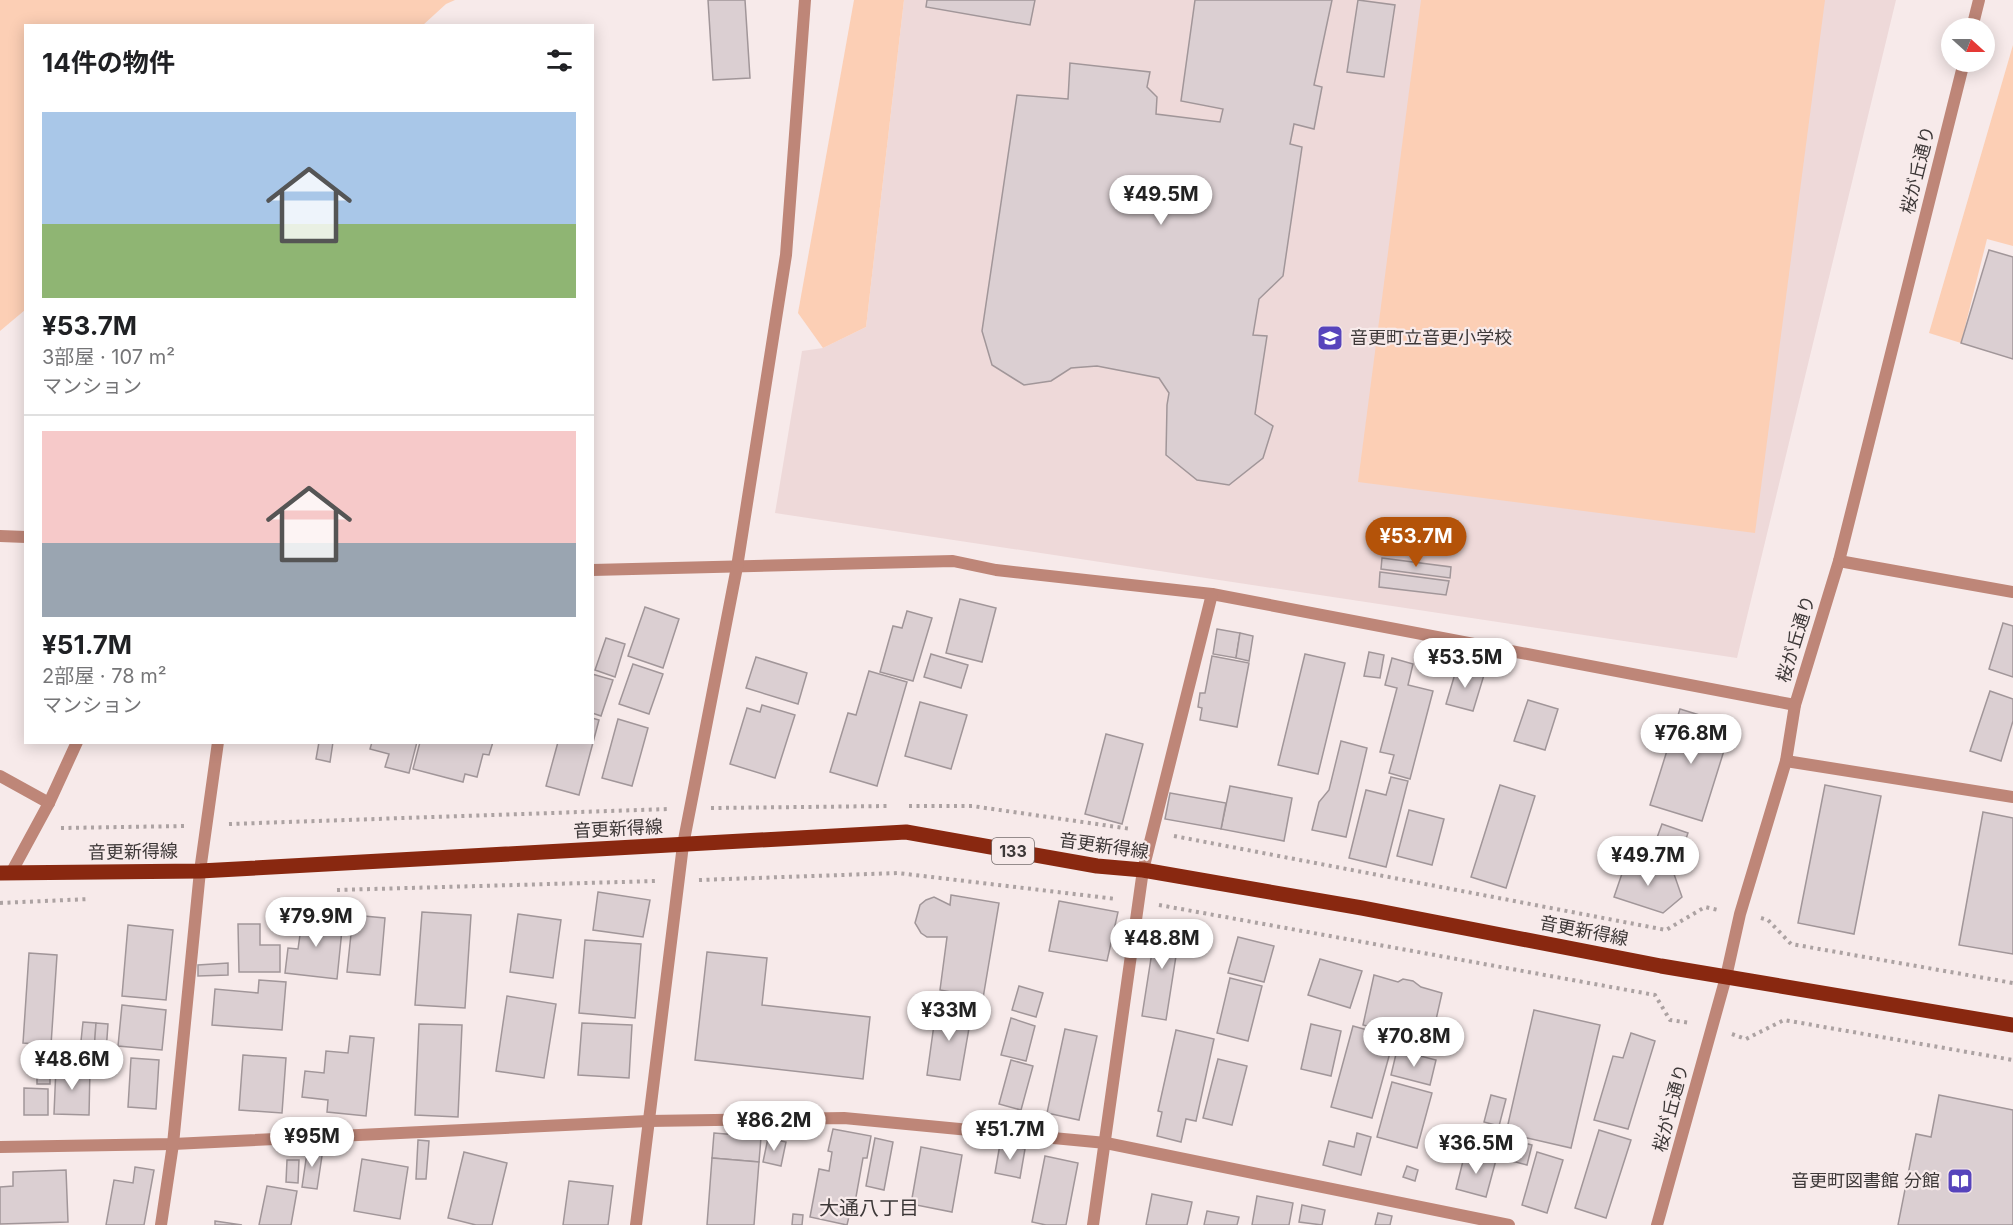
<!DOCTYPE html>
<html lang="ja">
<head>
<meta charset="utf-8">
<style>
  body { margin:0; font-family:Inter,"Noto Sans JP",sans-serif; background:#f6f6f6; color:#202124; height:100vh; display:flex; flex-direction:column; font-size:22px; white-space:nowrap }
  * { box-sizing:border-box; margin:0 }
  p { font-size:20px; color:#757577 }
  .icon { flex:none; width:33px; height:33px; fill:none; stroke:currentColor; stroke-width:2; stroke-linecap:round; stroke-linejoin:round }
  .map { position:relative; flex:1; overflow:hidden }
  .sheet { position:absolute; left:24px; top:24px; width:570px; height:720px; display:flex; flex-direction:column; background:#fff; border-radius:0px; box-shadow:0 3px 15px #0003 }
  .sheet>* { flex:none }
  .needle { width:39px; rotate:111deg }
  .tools { position:absolute; left:1941px; top:18px; display:grid; gap:12px }
  .tools a { display:grid; place-items:center; width:54px; height:54px; border-radius:50%; background:#fff; box-shadow:0 3px 15px #0003; font-size:30px }
  .price { position:absolute; translate:-50% -51px; padding:0 14px; border-radius:21px; background:#fff; color:#222; font-size:20px; line-height:39px; filter:drop-shadow(0 2px 3px #0008) }
  .price::after { content:''; position:absolute; left:50%; top:36px; width:18px; height:14px; margin-left:-9px; background:inherit; clip-path:polygon(0 0,100% 0,50% 100%) }
  .price.active { background:#b45309; color:#fff }
  ul { padding:0; list-style:none }
  li { display:grid; align-content:center; gap:12px; height:318px; padding:0 18px }
  li+li { border-top:2px solid #e0e0e0 }
  li span { display:grid; place-items:center; height:186px; border-radius:0px; color:#555 }
  li>.icon { margin-inline-start:auto }
  span .icon { width:108px; height:108px; fill:#fffc; stroke-width:1 }
  li b { font-size:26px }
  h2 { display:flex; justify-content:space-between; align-items:center; height:72px; padding:0 18px; font-size:26px }
  .map>svg:first-child { display:block }
</style>
</head>
<body>
<div class="map">
<svg width="2013" height="1225" viewBox="0 0 2013 1225">
  <rect width="100%" height="100%" fill="#f7eaea"/>
  <polygon fill="#eed9d9" points="904,0 1896,0 1737,658 775,513 802,351 823,348 866,327"/>
  <g fill="#fccfb5">
    <polygon points="0,0 455,0 446,4 423,25 26,26 25,310 0,331"/>
    <polygon points="854,0 904,0 866,327 823,348 798,313"/>
    <polygon points="1421,0 1825,0 1755,533 1358,482"/>
    <polygon points="2013,45 2013,246 1987,239 1961,343 1929,333"/>
  </g>
  <g fill="#dbcfd2" stroke="#a19699" stroke-width="1.5">
    <polygon points="708,0 745,0 750,78 713,80"/>
    <polygon points="927,0 1035,0 1030,25 926,7"/>
    <polygon points="1195,0 1332,0 1314,85 1322,87 1314,129 1294,124 1290,144 1302,147 1283,276 1259,299 1253,335 1267,336 1255,414 1273,426 1263,458 1229,485 1197,480 1166,455 1167,405 1169,393 1159,378 1097,366 1071,368 1051,381 1024,385 992,365 982,331 1017,95 1068,99 1070,63 1150,72 1147,87 1157,97 1156,114 1220,122 1223,109 1181,101"/>
    <polygon points="1358,0 1395,5 1384,77 1347,72"/>
    <polygon points="1989,250 2013,257 2013,359 1961,343"/>
    <polygon points="1382,558 1451,567 1450,578 1381,569"/>
    <polygon points="1380,572 1449,581 1446,595 1379,587"/>
    <polygon points="960,599 996,608 982,662 946,653"/>
    <polygon points="645,607 679,619 663,668 628,656"/>
    <polygon points="907,611 932,618 913,681 880,672 893,626 902,628"/>
    <polygon points="2003,623 2013,626 2013,677 1989,669"/>
    <polygon points="1217,629 1240,633 1236,658 1213,654"/>
    <polygon points="1240,633 1253,636 1249,661 1236,658"/>
    <polygon points="606,638 625,644 615,677 595,670"/>
    <polygon points="1369,652 1384,655 1380,678 1364,676"/>
    <polygon points="931,654 968,665 961,688 924,677"/>
    <polygon points="1305,654 1345,663 1318,774 1278,765"/>
    <polygon points="1212,656 1249,663 1237,727 1200,720 1202,708 1198,707 1200,693 1205,693"/>
    <polygon points="756,657 807,673 798,704 746,688"/>
    <polygon points="1392,658 1413,664 1408,685 1433,691 1410,779 1389,773 1394,755 1380,752 1397,688 1385,685"/>
    <polygon points="633,664 663,674 649,714 619,704"/>
    <polygon points="1457,667 1484,675 1473,711 1446,704"/>
    <polygon points="869,671 907,682 877,786 830,772 848,713 856,715"/>
    <polygon points="592,674 613,680 601,716 592,713"/>
    <polygon points="1990,691 2013,699 2013,721 2001,761 1970,751"/>
    <polygon points="1528,700 1558,709 1545,750 1514,741"/>
    <polygon points="920,702 967,715 951,769 905,756"/>
    <polygon points="762,705 795,715 775,778 730,764 747,708 760,712"/>
    <polygon points="1680,709 1732,725 1702,821 1650,805"/>
    <polygon points="592,718 599,720 579,795 546,786 558,742 592,742"/>
    <polygon points="618,719 648,728 632,786 602,778"/>
    <polygon points="1106,734 1143,744 1122,824 1085,814"/>
    <polygon points="1341,741 1367,748 1346,837 1312,830 1319,802 1329,790"/>
    <polygon points="319,742 333,742 330,762 316,759"/>
    <polygon points="372,742 417,742 409,773 385,767 389,754 370,749"/>
    <polygon points="420,742 493,742 489,755 483,754 477,777 465,774 463,782 413,769"/>
    <polygon points="1391,777 1408,781 1386,867 1349,858 1366,790 1386,795"/>
    <polygon points="1500,785 1535,796 1506,888 1471,877"/>
    <polygon points="1825,785 1881,796 1854,934 1798,923"/>
    <polygon points="1230,786 1292,798 1284,841 1221,829"/>
    <polygon points="1170,793 1226,803 1221,829 1165,819"/>
    <polygon points="1409,810 1444,819 1432,865 1397,856"/>
    <polygon points="1983,812 2013,818 2013,954 1959,945"/>
    <polygon points="1662,824 1688,833 1677,864 1651,854"/>
    <polygon points="1627,859 1674,874 1682,897 1663,913 1614,897"/>
    <polygon points="598,892 650,900 643,937 593,930"/>
    <polygon points="951,895 999,903 983,998 940,990 947,937 927,937 921,933 915,923 920,905 926,900 934,897 950,905"/>
    <polygon points="1059,901 1118,912 1107,961 1049,951"/>
    <polygon points="422,912 471,915 465,1008 415,1005"/>
    <polygon points="518,914 561,920 553,978 510,972"/>
    <polygon points="353,915 385,918 380,975 347,972"/>
    <polygon points="307,916 343,920 337,979 285,973 288,948 298,949 300,935 290,934 291,920 307,921"/>
    <polygon points="1157,920 1181,924 1166,1020 1142,1016"/>
    <polygon points="238,924 260,924 260,945 280,945 280,972 239,972"/>
    <polygon points="128,925 173,930 166,1000 122,996"/>
    <polygon points="1238,937 1274,946 1264,982 1228,973"/>
    <polygon points="585,940 641,944 635,1018 579,1013"/>
    <polygon points="707,952 767,958 762,1005 870,1017 863,1079 695,1060"/>
    <polygon points="29,953 57,955 51,1045 23,1043"/>
    <polygon points="1320,959 1362,971 1350,1008 1308,995"/>
    <polygon points="228,963 228,975 198,976 198,965"/>
    <polygon points="1374,975 1398,982 1403,979 1413,981 1421,987 1442,993 1431,1042 1363,1025"/>
    <polygon points="1230,978 1262,986 1248,1041 1217,1033"/>
    <polygon points="259,980 286,982 282,1030 212,1025 215,989 258,993"/>
    <polygon points="1019,986 1043,993 1036,1017 1012,1010"/>
    <polygon points="507,996 556,1004 544,1078 496,1071"/>
    <polygon points="937,1003 972,1011 960,1080 927,1075"/>
    <polygon points="122,1005 166,1010 162,1050 118,1046"/>
    <polygon points="1534,1010 1600,1025 1571,1148 1506,1133"/>
    <polygon points="1011,1018 1035,1026 1026,1061 1001,1055"/>
    <polygon points="83,1022 96,1023 95,1042 81,1041"/>
    <polygon points="96,1023 108,1024 106,1052 94,1050"/>
    <polygon points="582,1023 632,1025 629,1078 578,1075"/>
    <polygon points="419,1024 462,1025 458,1117 415,1115"/>
    <polygon points="1311,1024 1341,1031 1331,1076 1301,1069"/>
    <polygon points="1353,1026 1389,1036 1386,1048 1391,1049 1372,1118 1331,1107"/>
    <polygon points="1065,1029 1097,1036 1079,1120 1047,1113"/>
    <polygon points="1176,1030 1214,1039 1196,1121 1186,1119 1181,1142 1157,1136 1162,1112 1158,1111"/>
    <polygon points="1631,1033 1655,1041 1628,1129 1594,1120 1613,1056 1623,1058"/>
    <polygon points="350,1036 374,1038 366,1116 327,1112 328,1100 302,1097 305,1071 324,1073 326,1051 348,1053"/>
    <polygon points="1397,1050 1436,1060 1430,1085 1391,1075"/>
    <polygon points="243,1055 286,1058 282,1113 239,1110"/>
    <polygon points="131,1058 159,1060 156,1109 128,1107"/>
    <polygon points="1218,1059 1247,1066 1232,1125 1203,1118"/>
    <polygon points="1011,1060 1033,1066 1021,1110 999,1104"/>
    <polygon points="56,1067 90,1069 89,1115 54,1114"/>
    <rect x="37" y="1072" width="13" height="12"/>
    <polygon points="1392,1082 1432,1093 1417,1148 1377,1137"/>
    <polygon points="24,1088 48,1089 48,1115 24,1115"/>
    <polygon points="1491,1095 1506,1099 1499,1126 1484,1122"/>
    <polygon points="1939,1095 2013,1110 2013,1225 1898,1225 1916,1134 1931,1137"/>
    <polygon points="833,1129 871,1136 867,1158 863,1158 854,1208 851,1208 847,1225 810,1217 819,1169 829,1171 832,1152 828,1151"/>
    <polygon points="1599,1130 1631,1140 1606,1218 1575,1208"/>
    <polygon points="714,1133 761,1137 759,1162 712,1158"/>
    <polygon points="1357,1133 1371,1137 1361,1175 1323,1165 1329,1141 1354,1147"/>
    <polygon points="768,1138 786,1142 781,1166 763,1162"/>
    <polygon points="875,1138 893,1142 884,1190 866,1186"/>
    <polygon points="418,1140 429,1141 426,1179 416,1179"/>
    <polygon points="1513,1140 1532,1145 1527,1165 1508,1160"/>
    <polygon points="1000,1144 1025,1149 1020,1178 995,1173"/>
    <polygon points="308,1146 323,1149 317,1189 302,1187"/>
    <polygon points="921,1147 962,1155 952,1212 911,1204"/>
    <polygon points="464,1152 507,1163 492,1225 476,1225 448,1218"/>
    <polygon points="1537,1152 1563,1160 1547,1213 1522,1205"/>
    <polygon points="1465,1153 1496,1160 1486,1197 1456,1189"/>
    <polygon points="1045,1156 1078,1163 1066,1225 1046,1225 1032,1222"/>
    <polygon points="712,1158 759,1162 754,1225 707,1225"/>
    <polygon points="362,1159 408,1167 400,1219 354,1211"/>
    <polygon points="287,1160 299,1160 298,1183 286,1182"/>
    <polygon points="1407,1166 1418,1170 1415,1181 1403,1177"/>
    <polygon points="135,1167 154,1170 144,1225 106,1225 114,1180 133,1183"/>
    <polygon points="66,1170 68,1222 0,1224 0,1187 13,1186 13,1172"/>
    <polygon points="569,1181 613,1186 608,1225 563,1225"/>
    <polygon points="267,1186 297,1191 291,1225 259,1225"/>
    <polygon points="1152,1194 1192,1202 1187,1225 1146,1225"/>
    <polygon points="1257,1196 1293,1203 1289,1225 1252,1225"/>
    <polygon points="1302,1205 1325,1210 1322,1225 1299,1222"/>
    <polygon points="1207,1211 1239,1217 1237,1225 1204,1225"/>
    <polygon points="1378,1213 1392,1216 1390,1225 1375,1225"/>
    <polygon points="793,1214 803,1215 802,1225 792,1225"/>
    <polygon points="215,1221 242,1225 215,1225"/>
  </g>
  <g fill="none" stroke-linecap="round" stroke-linejoin="round">
    <g stroke="#aca2a2" stroke-width="4" stroke-dasharray="3 4.5" stroke-linecap="butt">
      <polyline points="909,806 972,806 1131,829"/>
      <polyline points="711,808 890,806"/>
      <polyline points="229,824 668,809"/>
      <polyline points="61,828 185,826"/>
      <polyline points="1174,836 1666,930 1705,907 1718,910"/>
      <polyline points="699,880 898,873 1116,899"/>
      <polyline points="337,890 656,881"/>
      <polyline points="0,903 89,899"/>
      <polyline points="1159,905 1655,995 1670,1020 1691,1023"/>
      <polyline points="1761,918 1768,920 1791,944 2013,983"/>
      <polyline points="1732,1034 1746,1039 1784,1020 2013,1060"/>
    </g>
    <g stroke="#be8678" stroke-width="12">
      <polyline points="0,536 26,537"/>
      <polyline points="1839,561 2013,592"/>
      <polyline points="592,570 953,561 996,570 1212,594 1795,705"/>
      <polyline points="0,776 49,803"/>
      <polyline points="200,871 218,742"/>
      <polyline points="11,873 49,803 77,742"/>
    </g>
    <g stroke="#be8678" stroke-width="12">
      <polyline points="1786,761 2013,797"/>
      <polyline points="0,1147 173,1144 648,1121 844,1118 1106,1143 1509,1225"/>
      <polyline points="161,1225 173,1144 200,871"/>
      <polyline points="636,1225 683,845 737,567 786,255 805,0"/>
      <polyline points="1093,1225 1143,870 1212,594"/>
    </g>
    <g stroke="#be8678" stroke-width="12">
      <polyline points="1972,28 1979,0"/>
      <polyline points="1657,1225 1726,977 1740,914 1786,761 1795,705 1839,561 1964,62"/>
    </g>
    <polyline stroke="#892810" stroke-width="15" points="0,873 200,871 906,832 1097,866 1143,870 1362,908 1661,966 2013,1025"/>
  </g>
  <defs>
    <g id="school-square" transform="scale(1.35)"><rect x="-9" y="-9" width="18" height="18" rx="4" fill="#5744bc" stroke="#f7eaea"/><path d="M0-5L7-2L0 1L-7-2ZM-4 1L0 2.5L4 1V4Q0 6-4 4Z" fill="#fff"/></g>
    <g id="library-square" transform="scale(1.35)"><rect x="-9" y="-9" width="18" height="18" rx="4" fill="#5744bc" stroke="#f7eaea"/><path d="M-6-4Q-3-5.5-.7-3.5V5Q-3 3-6 4ZM6-4Q3-5.5 .7-3.5V5Q3 3 6 4Z" fill="#fff"/></g>
  </defs>
  <g fill-rule="evenodd">
    <use href="#school-square" x="1330" y="338"/>
    <use href="#library-square" x="1960" y="1181"/>
  </g>
  <g text-anchor="middle" stroke-width="4.5" stroke-linejoin="round" paint-order="stroke">
    <rect fill="#f7eaea" stroke="#756d6d" stroke-width="1.5" x="992" y="838" width="42" height="26" rx="4.5"/>
    <g font-size="16" font-weight="bold" fill="#3d3838">
      <text x="1013" y="857">133</text>
    </g>
    <g font-size="18" fill="#3d3838" stroke="#f7eaea">
      <text transform="translate(1918 170) rotate(-76)" y="6">桜が丘通り</text>
      <text transform="translate(1796 639) rotate(-73)" y="6">桜が丘通り</text>
      <text transform="translate(618 829) rotate(-3)" y="6">音更新得線</text>
      <text transform="translate(1104 846) rotate(8)" y="6">音更新得線</text>
      <text transform="translate(133 852) rotate(-1)" y="6">音更新得線</text>
      <text transform="translate(1584 931) rotate(11)" y="6">音更新得線</text>
      <text transform="translate(1671 1108) rotate(-75)" y="6">桜が丘通り</text>
    </g>
    <g font-size="18" fill="#3d3838" stroke="#f7eaea" text-anchor="start">
      <text x="1350" y="344">音更町立音更小学校</text>
      <text x="1940" y="1187" text-anchor="end">音更町図書館 分館</text>
    </g>
    <g font-size="20" fill="#3d3838" stroke="#f7eaea">
      <text x="869" y="1215">大通八丁目</text>
    </g>
  </g>
</svg>
<div class="tools">
<a><svg class="needle" viewBox="-14 -14 28 28"><path d="M0-13l5 13h-10z" fill="#e53935"/><path d="M0 13l5-13h-10z" fill="#757577"/></svg></a>
</div>
<b class="price" style="left:1161px;top:226px">¥49.5M</b>
<b class="price active" style="left:1416px;top:568px">¥53.7M</b>
<b class="price" style="left:1465px;top:689px">¥53.5M</b>
<b class="price" style="left:1691px;top:765px">¥76.8M</b>
<b class="price" style="left:1648px;top:887px">¥49.7M</b>
<b class="price" style="left:316px;top:948px">¥79.9M</b>
<b class="price" style="left:1162px;top:970px">¥48.8M</b>
<b class="price" style="left:949px;top:1042px">¥33M</b>
<b class="price" style="left:1414px;top:1068px">¥70.8M</b>
<b class="price" style="left:72px;top:1091px">¥48.6M</b>
<b class="price" style="left:774px;top:1152px">¥86.2M</b>
<b class="price" style="left:1010px;top:1161px">¥51.7M</b>
<b class="price" style="left:312px;top:1168px">¥95M</b>
<b class="price" style="left:1476px;top:1175px">¥36.5M</b>
<section class="sheet">
<h2>14件の物件<svg class="icon" aria-label="filters" viewBox="0 0 24 24"><path d="M4 7h16M4 17h16"/><circle cx="9" cy="7" r="2"/><circle cx="15" cy="17" r="2"/></svg></h2>
<ul>
<li><span style="background:linear-gradient(#a9c7e8 60%,#8fb573 0)"><svg class="icon" aria-label="home" viewBox="0 0 24 24"><path d="M3 11l9-7 9 7M6 9v11h12V9"/></svg></span><div><b>¥53.7M</b><p>3部屋 · 107 m²</p><p>マンション</p></div></li>
<li><span style="background:linear-gradient(#f6c9c9 60%,#9aa5b1 0)"><svg class="icon" aria-label="home" viewBox="0 0 24 24"><path d="M3 11l9-7 9 7M6 9v11h12V9"/></svg></span><div><b>¥51.7M</b><p>2部屋 · 78 m²</p><p>マンション</p></div></li>
</ul>
</section>
</div>
</body>
</html>
